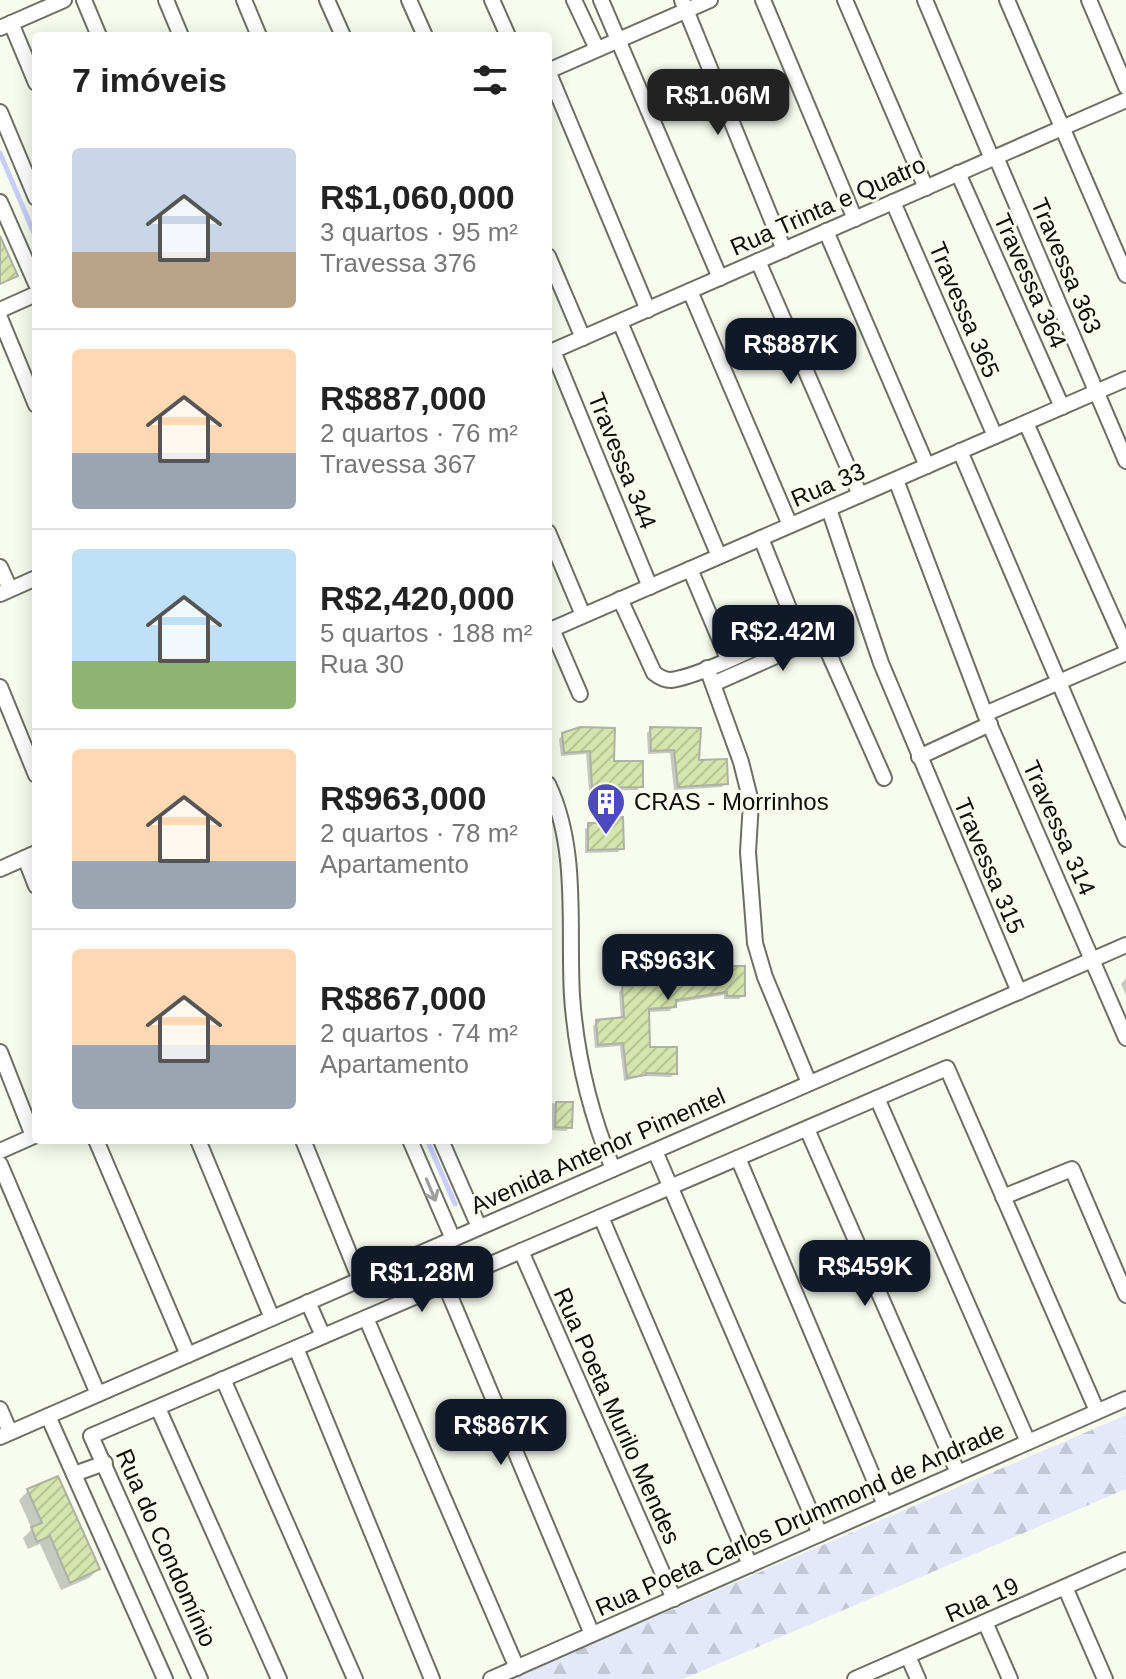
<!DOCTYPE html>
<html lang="pt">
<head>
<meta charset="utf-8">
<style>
  body { margin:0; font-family:Helvetica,sans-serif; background:#f2f2f2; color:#222; height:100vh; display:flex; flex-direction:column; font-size:30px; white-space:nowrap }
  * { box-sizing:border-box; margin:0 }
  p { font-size:26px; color:#767676 }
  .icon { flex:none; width:44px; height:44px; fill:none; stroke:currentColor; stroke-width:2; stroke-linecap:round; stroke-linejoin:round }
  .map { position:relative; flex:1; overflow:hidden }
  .side { position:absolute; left:32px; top:32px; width:520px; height:1112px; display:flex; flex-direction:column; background:#fff; border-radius:8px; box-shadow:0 4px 20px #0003 }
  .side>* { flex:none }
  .price { position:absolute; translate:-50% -68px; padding:0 18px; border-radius:16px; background:#111827; color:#fff; font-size:26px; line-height:52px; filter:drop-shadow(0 2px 4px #0008) }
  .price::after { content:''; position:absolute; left:50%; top:48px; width:24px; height:18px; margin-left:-12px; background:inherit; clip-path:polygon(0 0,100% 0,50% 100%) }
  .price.on { background:#222; color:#fff }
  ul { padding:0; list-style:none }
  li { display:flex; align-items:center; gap:24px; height:200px; padding:0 40px }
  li+li { border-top:2px solid #e0e0e0 }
  li span { display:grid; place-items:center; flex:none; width:224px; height:160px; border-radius:8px; color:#555 }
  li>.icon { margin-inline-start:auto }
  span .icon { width:96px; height:96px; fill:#fffc; stroke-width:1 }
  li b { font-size:34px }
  h2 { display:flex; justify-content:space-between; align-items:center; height:96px; padding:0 40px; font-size:34px }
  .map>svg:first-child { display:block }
</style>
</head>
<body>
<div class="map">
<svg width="1126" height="1679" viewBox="0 0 1126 1679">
  <defs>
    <pattern id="forest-firs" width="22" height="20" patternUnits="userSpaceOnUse" patternTransform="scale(2)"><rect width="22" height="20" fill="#e5e8fa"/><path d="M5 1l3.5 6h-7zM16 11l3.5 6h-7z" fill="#c3c6d5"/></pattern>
    <pattern id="building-hatch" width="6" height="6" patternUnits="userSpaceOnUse" patternTransform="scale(2)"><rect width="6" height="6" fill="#d6e5ad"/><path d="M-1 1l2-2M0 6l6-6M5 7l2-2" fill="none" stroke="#b6c394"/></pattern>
  </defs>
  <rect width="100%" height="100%" fill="#f8fcef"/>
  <polygon fill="url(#forest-firs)" points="1126,1415 1126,1489 683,1679 510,1679"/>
  <g fill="#0003">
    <polygon points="651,729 697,762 726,783 722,787 674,790 670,753 648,754 647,733"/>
    <polygon points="563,735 612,763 641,786 637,790 589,791 586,754 561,756 559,739"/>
    <polygon points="600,820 622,848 618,852 585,853 585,829"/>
    <polygon points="665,941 715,968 743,995 739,999 724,999 724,995 674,1003 670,1011 647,1012 648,1049 675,1073 671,1077 643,1076 624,1081 620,1046 595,1048 593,1026 597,1022 621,1020 619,992 623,988 667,987 661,945"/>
    <polygon points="1126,978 1126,995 1121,984"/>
    <polygon points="548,1103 571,1104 570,1127 566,1131 548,1130"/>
    <polygon points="57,1478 98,1569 89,1578 61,1590 40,1544 28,1549 23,1538 32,1529 19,1500 28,1491"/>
  </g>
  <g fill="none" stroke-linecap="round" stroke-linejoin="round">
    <g stroke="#c8cef9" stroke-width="5">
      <polyline points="0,153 36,238"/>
      <polyline points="427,1140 455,1204"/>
    </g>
  </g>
  <g fill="url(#building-hatch)" stroke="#aeb1a5" stroke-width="2">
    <polygon points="0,236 18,276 0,284"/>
    <polygon points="580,727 615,728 614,761 643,761 643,787 592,788 590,751 564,753 562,733"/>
    <polygon points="650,727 701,728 699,760 727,759 728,784 678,787 674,750 651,751"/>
    <polygon points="623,817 624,849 588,850 588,823 599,823 599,818"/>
    <polygon points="717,935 717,966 745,966 745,996 727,996 727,992 676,1000 676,1007 649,1009 650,1047 677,1047 677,1074 646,1073 646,1075 627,1078 623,1043 598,1045 596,1020 624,1017 622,986 671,985 664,939"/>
    <polygon points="556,1102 573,1102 572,1128 555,1127"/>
    <polygon points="58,1476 100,1569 70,1583 50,1536 37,1542 31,1527 42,1523 27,1489"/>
  </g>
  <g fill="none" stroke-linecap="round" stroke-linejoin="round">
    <g stroke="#6c6f64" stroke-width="18">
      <g id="street">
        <polyline points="84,0 99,36"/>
        <polyline points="166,0 181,36"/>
        <polyline points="244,0 259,36"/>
        <polyline points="327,0 343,36"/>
        <polyline points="409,0 425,36"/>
        <polyline points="492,0 508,36"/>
        <polyline points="574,0 597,49"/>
        <polyline points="601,0 720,278"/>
        <polyline points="682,0 784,250"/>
        <polyline points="763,0 855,219"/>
        <polyline points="845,0 926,188"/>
        <polyline points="925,0 992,159"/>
        <polyline points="1007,0 1126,275"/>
        <polyline points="1089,0 1126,87"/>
        <polyline points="11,23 36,83"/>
        <polyline points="0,28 64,0"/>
        <polyline points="548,71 648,310"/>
        <polyline points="548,71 710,0"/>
        <polyline points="0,112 36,198"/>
        <polyline points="996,157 1126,461"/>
        <polyline points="958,173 1062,407"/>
        <polyline points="0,202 36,284"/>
        <polyline points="893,202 995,436"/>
        <polyline points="826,231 927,466"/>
        <polyline points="548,256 583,338"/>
        <polyline points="758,261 860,495"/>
        <polyline points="690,291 790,525"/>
        <polyline points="0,310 36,294"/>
        <polyline points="0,318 36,405"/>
        <polyline points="620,322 719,556"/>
        <polyline points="553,351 650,587"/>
        <polyline points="548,353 1126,100"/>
        <polyline points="1026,423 1126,647"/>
        <polyline points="960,451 1126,839"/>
        <polyline points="896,480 985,714 1126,1038"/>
        <polyline points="829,509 881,663 1019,992"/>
        <polyline points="548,532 583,615"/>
        <polyline points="0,567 10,589"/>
        <polyline points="690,569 728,659"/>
        <polyline points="0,594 36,578"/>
        <path d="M620,599L654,673C659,677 664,680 671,680C701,676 760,645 790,632L794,621L761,538"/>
        <polyline points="552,629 580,694"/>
        <polyline points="548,631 1126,379"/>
        <polyline points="707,668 741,762 751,802 748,852 755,943 765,977 809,1083"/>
        <polyline points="713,684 821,636 884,778"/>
        <polyline points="0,687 36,775"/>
        <polyline points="985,714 1126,653"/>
        <polyline points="919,757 990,724"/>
        <path d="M548,784C579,849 568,926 572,996C576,1055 591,1115 613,1169"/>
        <polyline points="25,858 36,886"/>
        <polyline points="0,869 36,853"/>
        <polyline points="0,1052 33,1136"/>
        <polyline points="877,1098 1028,1442"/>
        <polyline points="807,1129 958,1473"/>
        <polyline points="96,1140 188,1355"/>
        <polyline points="198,1140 272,1318"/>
        <polyline points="303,1140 360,1280"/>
        <polyline points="410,1140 453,1239"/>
        <polyline points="441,1140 479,1227"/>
        <polyline points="0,1151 36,1135"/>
        <polyline points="655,1151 820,1534"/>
        <polyline points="738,1158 885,1505"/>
        <polyline points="0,1164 98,1394"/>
        <polyline points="1003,1197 1072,1169 1126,1295"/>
        <polyline points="601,1217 750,1565"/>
        <polyline points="521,1251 674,1599"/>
        <polyline points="445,1284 592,1634"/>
        <polyline points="308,1302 323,1336"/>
        <polyline points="366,1318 517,1668"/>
        <polyline points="296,1348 432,1679"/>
        <polyline points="223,1379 355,1679"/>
        <polyline points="158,1408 279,1679"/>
        <polyline points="0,1409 10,1432"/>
        <polyline points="48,1416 165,1679"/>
        <polyline points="0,1437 1126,945"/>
        <polyline points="74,1474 105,1463"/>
        <polyline points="1065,1587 1105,1679"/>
        <polyline points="985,1622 1010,1679"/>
        <polyline points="908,1656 918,1679"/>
        <polyline points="200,1679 91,1436 947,1068 1097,1411"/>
        <polyline points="491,1679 1126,1399"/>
        <polyline points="855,1679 1126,1560"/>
      </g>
    </g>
    <use href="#street" stroke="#fff" stroke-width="14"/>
  </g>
  <defs><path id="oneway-shaft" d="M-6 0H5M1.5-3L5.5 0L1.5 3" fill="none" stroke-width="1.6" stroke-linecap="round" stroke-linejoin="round" transform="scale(2)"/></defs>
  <use stroke="#9e9f9d" href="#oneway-shaft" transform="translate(431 1190) rotate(67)"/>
  <defs>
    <g id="building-pin" transform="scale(2)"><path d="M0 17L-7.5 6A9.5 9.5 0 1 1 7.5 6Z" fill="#4d49bf" stroke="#f8fcef"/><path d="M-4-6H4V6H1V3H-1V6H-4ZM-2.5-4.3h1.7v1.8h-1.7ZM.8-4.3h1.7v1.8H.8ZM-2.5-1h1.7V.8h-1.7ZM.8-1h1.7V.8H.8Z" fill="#fff"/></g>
  </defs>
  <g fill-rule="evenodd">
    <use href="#building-pin" x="606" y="802"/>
  </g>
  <g text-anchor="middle" stroke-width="6" stroke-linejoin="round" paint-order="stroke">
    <g font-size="24" fill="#0d0e0a" stroke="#f8fcef">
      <text transform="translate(828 206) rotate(-24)" y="8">Rua Trinta e Quatro</text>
      <text transform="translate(1066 266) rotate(67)" y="8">Travessa 363</text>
      <text transform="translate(1030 281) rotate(66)" y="8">Travessa 364</text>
      <text transform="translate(964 310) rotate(67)" y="8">Travessa 365</text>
      <text transform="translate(622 461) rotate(68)" y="8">Travessa 344</text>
      <text transform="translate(828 485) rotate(-23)" y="8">Rua 33</text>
      <text transform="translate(1059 828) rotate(66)" y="8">Travessa 314</text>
      <text transform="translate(989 866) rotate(67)" y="8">Travessa 315</text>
      <text transform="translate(598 1151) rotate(-24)" y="8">Avenida Antenor Pimentel</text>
      <text transform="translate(617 1416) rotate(66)" y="8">Rua Poeta Murilo Mendes</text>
      <text transform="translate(800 1519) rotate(-24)" y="8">Rua Poeta Carlos Drummond de Andrade</text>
      <text transform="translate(166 1548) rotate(66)" y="8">Rua do Condomínio</text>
      <text transform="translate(982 1600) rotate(-24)" y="8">Rua 19</text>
    </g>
    <g font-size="24" fill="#0d0e0a" stroke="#f8fcef" text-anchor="start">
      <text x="634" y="810">CRAS - Morrinhos</text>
    </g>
  </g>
</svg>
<b class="price on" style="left:718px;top:137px">R$1.06M</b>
<b class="price" style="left:791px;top:386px">R$887K</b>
<b class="price" style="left:783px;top:673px">R$2.42M</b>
<b class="price" style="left:668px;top:1002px">R$963K</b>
<b class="price" style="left:865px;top:1308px">R$459K</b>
<b class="price" style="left:422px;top:1314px">R$1.28M</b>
<b class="price" style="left:501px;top:1467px">R$867K</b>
<section class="side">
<h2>7 imóveis<svg class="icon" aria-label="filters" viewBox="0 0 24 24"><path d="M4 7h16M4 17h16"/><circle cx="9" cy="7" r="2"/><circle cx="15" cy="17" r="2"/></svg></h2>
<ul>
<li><span style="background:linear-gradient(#c9d6e8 65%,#b9a48a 0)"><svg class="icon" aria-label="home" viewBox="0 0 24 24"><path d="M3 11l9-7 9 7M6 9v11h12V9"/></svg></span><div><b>R$1,060,000</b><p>3 quartos · 95 m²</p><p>Travessa 376</p></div></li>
<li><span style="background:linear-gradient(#ffd9b3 65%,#9aa5b1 0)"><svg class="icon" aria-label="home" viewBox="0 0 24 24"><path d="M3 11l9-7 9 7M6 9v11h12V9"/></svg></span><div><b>R$887,000</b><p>2 quartos · 76 m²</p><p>Travessa 367</p></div></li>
<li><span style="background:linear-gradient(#bfe0f5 70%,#8fb573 0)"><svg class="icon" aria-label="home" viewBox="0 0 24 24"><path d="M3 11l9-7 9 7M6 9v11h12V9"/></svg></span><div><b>R$2,420,000</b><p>5 quartos · 188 m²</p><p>Rua 30</p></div></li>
<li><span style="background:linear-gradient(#ffd9b3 70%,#9aa5b1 0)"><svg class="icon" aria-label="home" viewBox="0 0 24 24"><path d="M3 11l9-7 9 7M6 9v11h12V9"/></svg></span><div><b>R$963,000</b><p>2 quartos · 78 m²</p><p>Apartamento</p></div></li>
<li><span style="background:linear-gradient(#ffd9b3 60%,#9aa5b1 0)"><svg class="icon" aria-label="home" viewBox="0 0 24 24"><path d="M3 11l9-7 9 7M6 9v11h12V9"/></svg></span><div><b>R$867,000</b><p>2 quartos · 74 m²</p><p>Apartamento</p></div></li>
</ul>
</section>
</div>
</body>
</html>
